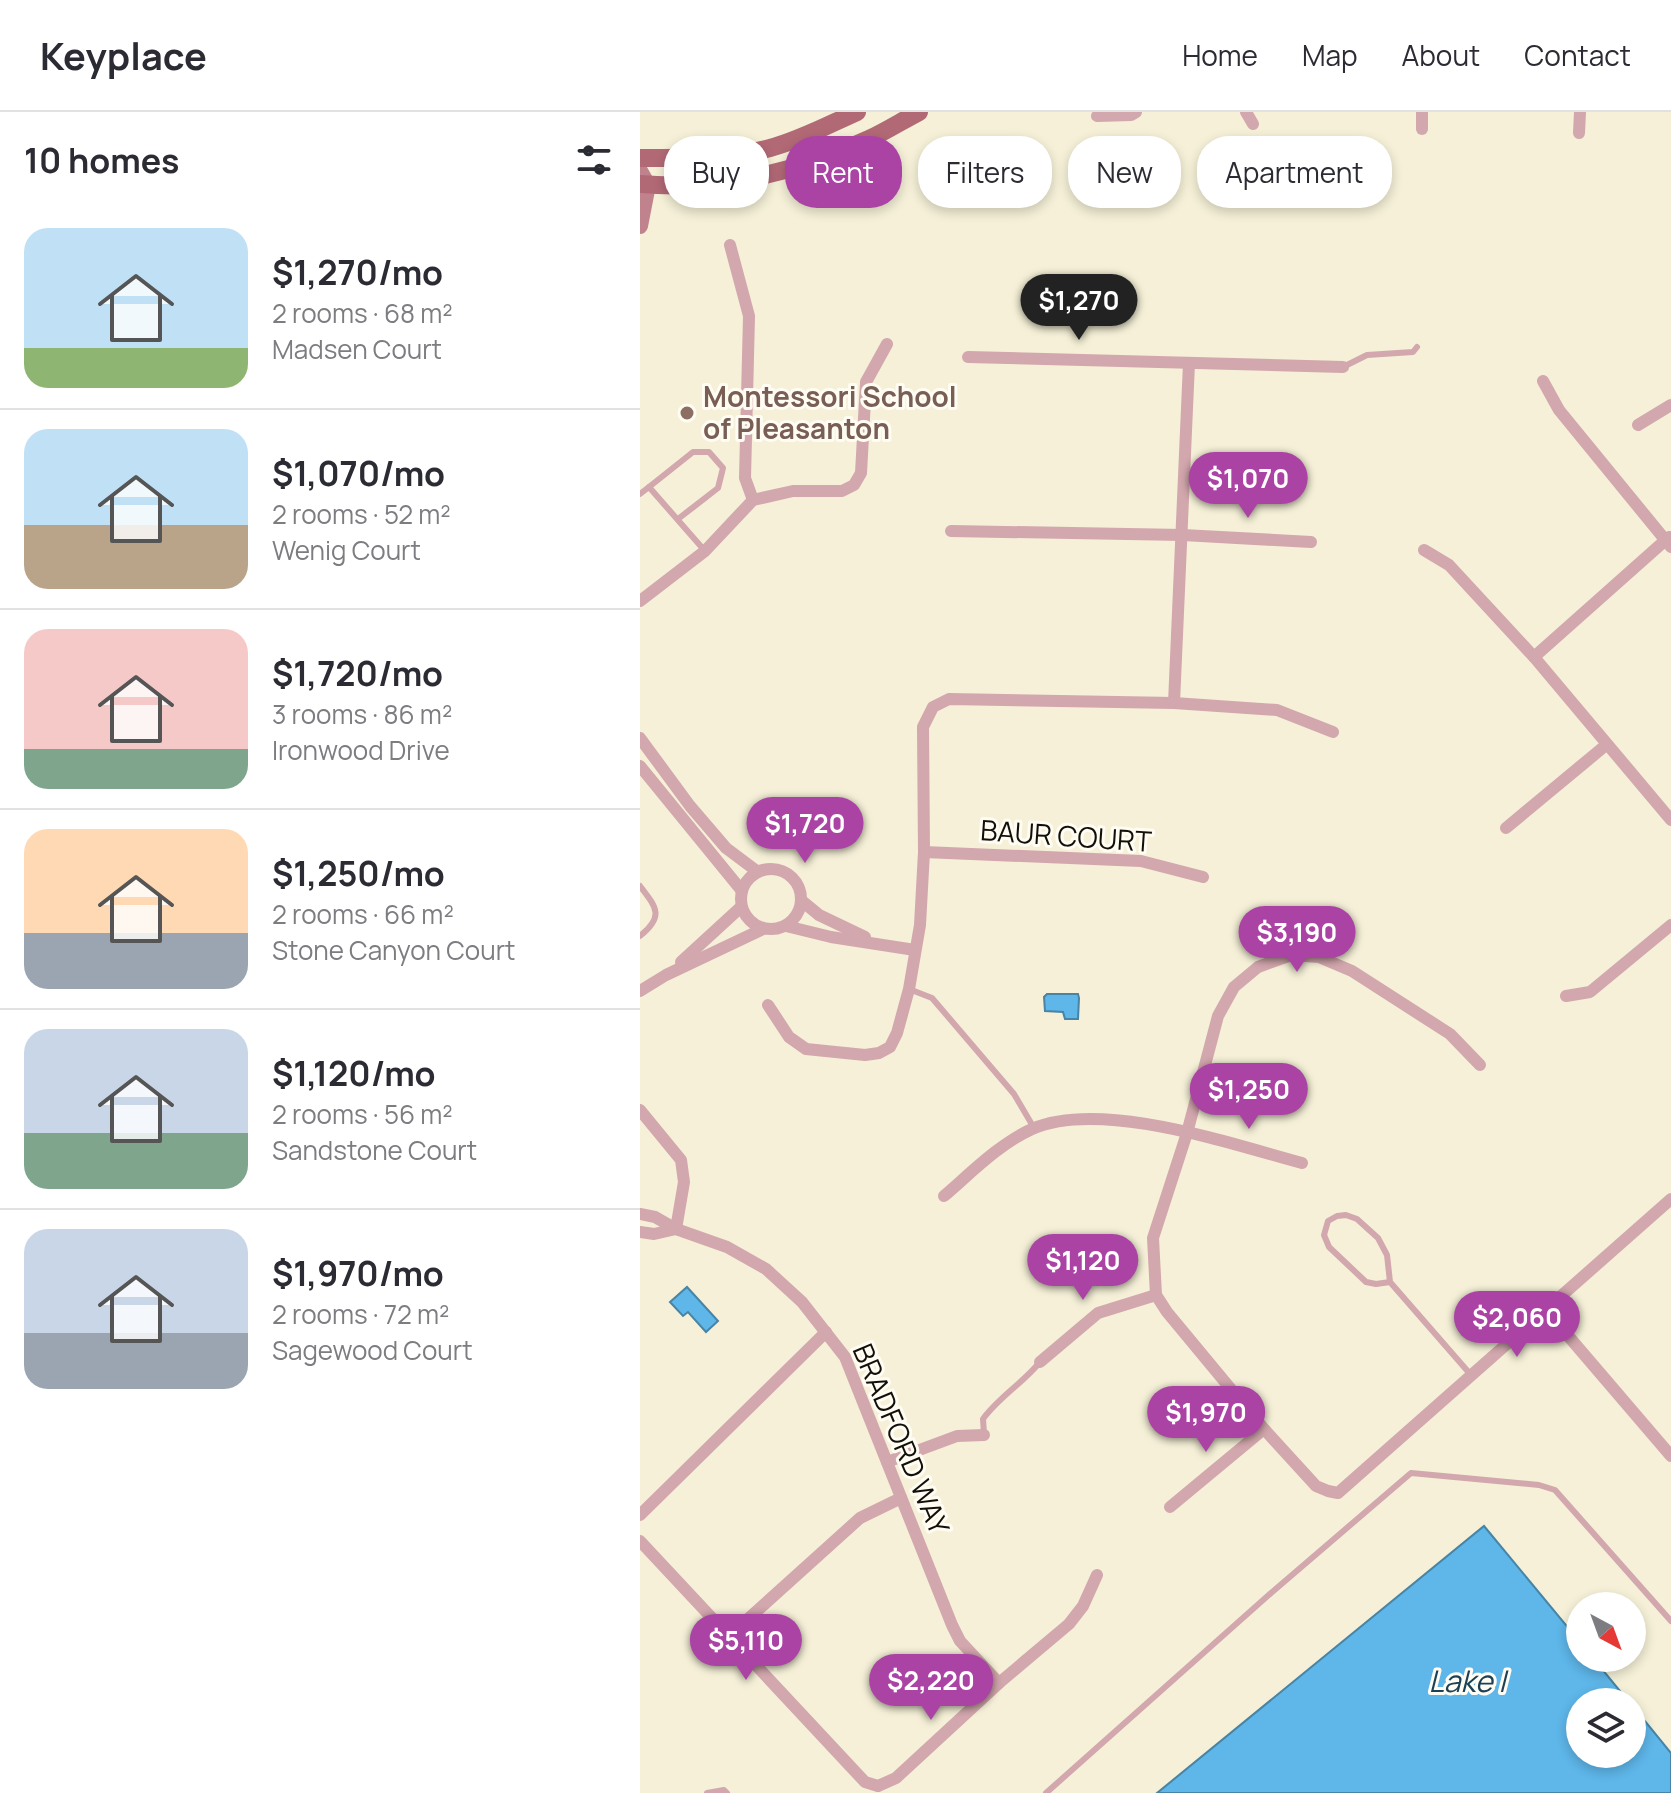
<!DOCTYPE html>
<html lang="en">
<head>
<meta charset="utf-8">
<style>
  body { margin:0; font-family:Manrope,sans-serif; background:#f7f7f7; color:#2b2b33; height:100vh; display:flex; flex-direction:column; font-size:30px; white-space:nowrap }
  * { box-sizing:border-box; margin:0 }
  p { font-size:26px; color:#7c7c81 }
  .icon { flex:none; width:44px; height:44px; fill:none; stroke:currentColor; stroke-width:2; stroke-linecap:round; stroke-linejoin:round }
  .map { position:relative; flex:1; overflow:hidden }
  .drawer { display:flex; flex-direction:column; background:#fff; width:640px }
  .drawer>* { flex:none }
  .hud { position:absolute; left:24px; top:24px; width:760px; height:72px; display:flex; gap:16px }
  .needle { width:52px; rotate:139deg }
  .tools { position:absolute; left:926px; top:1480px; display:grid; gap:16px }
  .tools a { display:grid; place-items:center; width:80px; height:80px; border-radius:50%; background:#fff; box-shadow:0 4px 12px #0003; font-size:40px }
  .price { position:absolute; translate:-50% -68px; padding:0 18px; border-radius:28px; background:#ab43a5; color:#fff; font-size:26px; line-height:52px; filter:drop-shadow(0 2px 4px #0008) }
  .price::after { content:''; position:absolute; left:50%; top:48px; width:24px; height:18px; margin-left:-12px; background:inherit; clip-path:polygon(0 0,100% 0,50% 100%) }
  .price.active { background:#222; color:#fff }
  ul { padding:0; list-style:none }
  li { display:flex; align-items:center; gap:24px; height:200px; padding:0 24px }
  li+li { border-top:2px solid #e1e1e2 }
  li span { display:grid; place-items:center; flex:none; width:224px; height:160px; border-radius:24px; color:#555 }
  li>.icon { margin-inline-start:auto }
  span .icon { width:96px; height:96px; fill:#fffc; stroke-width:1 }
  li b { font-size:34px }
  h2 { display:flex; justify-content:space-between; align-items:center; height:96px; padding:0 24px; font-size:34px }
  .pill { padding:0 28px; border-radius:32px; background:#fff; box-shadow:0 4px 12px #0003; font-size:28px; line-height:72px }
  .pill.active { background:#ab43a5; color:#fff }
  header { display:flex; align-items:center; gap:48px; box-sizing:border-box; height:112px; padding:0 40px; background:#fff; border-bottom:2px solid #e1e1e2 }
  header strong { font-size:38px }
  nav { display:flex; gap:44px; margin-inline-start:auto; font-size:28px }
  main { display:flex; flex:1; min-height:0 }
  .map>svg:first-child { display:block }
</style>
</head>
<body>
<header>
<strong>Keyplace</strong>
<nav><a>Home</a><a>Map</a><a>About</a><a>Contact</a></nav>
</header>
<main>
<section class="drawer">
<h2>10 homes<svg class="icon" aria-label="filters" viewBox="0 0 24 24"><path d="M4 7h16M4 17h16"/><circle cx="9" cy="7" r="2"/><circle cx="15" cy="17" r="2"/></svg></h2>
<ul>
<li><span style="background:linear-gradient(#bfe0f5 75%,#8fb573 0)"><svg class="icon" aria-label="home" viewBox="0 0 24 24"><path d="M3 11l9-7 9 7M6 9v11h12V9"/></svg></span><div><b>$1,270/mo</b><p>2 rooms · 68 m²</p><p>Madsen Court</p></div></li>
<li><span style="background:linear-gradient(#bfe0f5 60%,#b9a48a 0)"><svg class="icon" aria-label="home" viewBox="0 0 24 24"><path d="M3 11l9-7 9 7M6 9v11h12V9"/></svg></span><div><b>$1,070/mo</b><p>2 rooms · 52 m²</p><p>Wenig Court</p></div></li>
<li><span style="background:linear-gradient(#f6c9c9 75%,#7fa58c 0)"><svg class="icon" aria-label="home" viewBox="0 0 24 24"><path d="M3 11l9-7 9 7M6 9v11h12V9"/></svg></span><div><b>$1,720/mo</b><p>3 rooms · 86 m²</p><p>Ironwood Drive</p></div></li>
<li><span style="background:linear-gradient(#ffd9b3 65%,#9aa5b1 0)"><svg class="icon" aria-label="home" viewBox="0 0 24 24"><path d="M3 11l9-7 9 7M6 9v11h12V9"/></svg></span><div><b>$1,250/mo</b><p>2 rooms · 66 m²</p><p>Stone Canyon Court</p></div></li>
<li><span style="background:linear-gradient(#c9d6e8 65%,#7fa58c 0)"><svg class="icon" aria-label="home" viewBox="0 0 24 24"><path d="M3 11l9-7 9 7M6 9v11h12V9"/></svg></span><div><b>$1,120/mo</b><p>2 rooms · 56 m²</p><p>Sandstone Court</p></div></li>
<li><span style="background:linear-gradient(#c9d6e8 65%,#9aa5b1 0)"><svg class="icon" aria-label="home" viewBox="0 0 24 24"><path d="M3 11l9-7 9 7M6 9v11h12V9"/></svg></span><div><b>$1,970/mo</b><p>2 rooms · 72 m²</p><p>Sagewood Court</p></div></li>
</ul>
</section>
<div class="map">
<svg width="1031" height="1681" viewBox="0 0 1031 1681">
  <rect width="100%" height="100%" fill="#f5f0d7"/>
  <g fill="#5eb6e9" stroke="#4784a5" stroke-width="2">
    <polygon points="407,882 438,882 439,886 438,907 425,907 423,900 405,899 404,885"/>
    <polygon points="47,1175 78,1209 66,1220 48,1200 43,1204 30,1190"/>
    <polygon points="844,1414 940,1530 940,1546 953,1546 989,1590 940,1590 940,1642 992,1642 992,1593 1031,1641 1031,1681 517,1681"/>
  </g>
  <g fill="none" stroke-linecap="round" stroke-linejoin="round">
    <g stroke="#d2a7ad" stroke-width="6">
      <polyline points="703,255 727,243 773,240 777,235"/>
      <polyline points="9,375 53,340 69,340 83,356 78,376 38,407"/>
      <polyline points="0,382 9,375 65,439"/>
      <path d="M0,774C16,795 25,804 0,824"/>
      <polyline points="269,877 292,886 374,982 394,1016"/>
      <polyline points="750,1170 736,1172 726,1170 689,1135 684,1123 688,1109 697,1104 706,1103 717,1107 738,1126 747,1143 750,1170 831,1263"/>
      <path d="M344,1322L343,1307C359,1285 383,1271 400,1250"/>
      <polyline points="67,1681 84,1678 87,1681"/>
      <polyline points="406,1681 631,1481 771,1361 899,1373 915,1378 1031,1509"/>
    </g>
    <g stroke="#d2a7ad" stroke-width="12">
      <polyline points="606,0 613,12"/>
      <polyline points="457,4 491,3 496,0"/>
      <polyline points="782,17 782,0"/>
      <polyline points="939,21 940,0"/>
      <polyline points="90,133 109,204 105,366 113,388"/>
      <polyline points="328,245 703,255"/>
      <polyline points="903,269 919,298 1031,435"/>
      <polyline points="998,313 1031,293"/>
      <polyline points="311,419 543,423 671,430"/>
      <polyline points="784,438 809,453 894,545 1031,708"/>
      <polyline points="0,489 65,439 113,388 153,379 202,379 214,373 221,361 226,270 247,232"/>
      <polyline points="894,545 1029,425"/>
      <polyline points="534,591 549,251"/>
      <polyline points="0,626 50,694 86,736 118,760"/>
      <polyline points="0,654 102,779"/>
      <polyline points="866,716 966,633"/>
      <polyline points="284,740 501,749 563,765"/>
      <circle cx="131" cy="787" r="30"/>
      <polyline points="162,789 179,803 225,825"/>
      <polyline points="146,814 191,825 275,838"/>
      <polyline points="41,850 101,795"/>
      <polyline points="0,879 26,863 123,817"/>
      <polyline points="926,884 950,880 1031,813"/>
      <polyline points="128,893 149,925 166,937 225,943 239,941 250,935 257,921 269,877 280,813 284,740 283,615 293,595 309,587 534,591 637,598 693,620"/>
      <polyline points="840,953 810,922 712,859 679,845 651,843 618,855 594,875 578,904 547,1021 513,1126 516,1183 527,1200 624,1317 676,1374 688,1379 698,1381 1031,1087"/>
      <polyline points="0,998 41,1048 44,1070 36,1117"/>
      <path d="M304,1084C331,1061 359,1032 392,1017C461,987 591,1032 662,1051"/>
      <polyline points="0,1102 15,1105 36,1117 87,1135 126,1157 162,1190 205,1245 312,1513 320,1529 359,1571"/>
      <polyline points="0,1120 14,1122 36,1117"/>
      <polyline points="906,1198 1031,1344"/>
      <polyline points="400,1250 458,1201 516,1183"/>
      <polyline points="247,1350 317,1324 344,1323"/>
      <polyline points="530,1395 624,1317"/>
      <polyline points="0,1403 186,1220"/>
      <polyline points="0,1429 225,1670 238,1674"/>
      <polyline points="88,1525 220,1406 261,1386"/>
      <polyline points="238,1674 256,1666 359,1571 429,1512 443,1494 457,1463"/>
    </g>
    <polyline stroke="#c0838d" stroke-width="16" points="0,59 8,73 0,114"/>
    <g stroke="#b26976" stroke-width="18">
      <path d="M0,46C43,46 89,47 130,36C160,28 188,13 217,0"/>
      <path d="M0,72C79,79 158,60 229,27C246,19 262,9 279,0"/>
    </g>
  </g>
  <circle fill="#8d6e63" stroke="#fffdf3" stroke-width="3" cx="47" cy="301" r="8"/>
  <g text-anchor="middle" stroke-width="6" stroke-linejoin="round" paint-order="stroke">
    <g font-size="28" font-weight="bold" fill="#785e54" stroke="#fffdf3" text-anchor="start">
      <text x="63" y="295">Montessori School<tspan x="63" dy="32">of Pleasanton</tspan></text>
    </g>
    <g font-size="28" fill="#110f07" stroke="#fffdf3">
      <text transform="translate(426 724) rotate(4)" y="10">BAUR COURT</text>
      <text transform="translate(261 1327) rotate(67)" y="10">BRADFORD WAY</text>
    </g>
    <g font-size="30" font-style="italic" fill="#1c4157" stroke="#fffdf3">
      <text x="827" y="1580">Lake I</text>
    </g>
  </g>
</svg>
<div class="tools">
<a><svg class="needle" viewBox="-14 -14 28 28"><path d="M0-13l5 13h-10z" fill="#e53935"/><path d="M0 13l5-13h-10z" fill="#7c7c81"/></svg></a>
<a><svg class="icon" aria-label="layers" viewBox="0 0 24 24"><path d="M12 4l9 5-9 5-9-5zM3 14l9 5 9-5"/></svg></a>
</div>
<b class="price active" style="left:439px;top:230px">$1,270</b>
<b class="price" style="left:608px;top:408px">$1,070</b>
<b class="price" style="left:165px;top:753px">$1,720</b>
<b class="price" style="left:657px;top:862px">$3,190</b>
<b class="price" style="left:609px;top:1019px">$1,250</b>
<b class="price" style="left:443px;top:1190px">$1,120</b>
<b class="price" style="left:877px;top:1247px">$2,060</b>
<b class="price" style="left:566px;top:1342px">$1,970</b>
<b class="price" style="left:106px;top:1570px">$5,110</b>
<b class="price" style="left:291px;top:1610px">$2,220</b>
<div class="hud">
<a class="pill">Buy</a>
<a class="pill active">Rent</a>
<a class="pill">Filters</a>
<a class="pill">New</a>
<a class="pill">Apartment</a>
</div>
</div>
</main>
</body>
</html>
